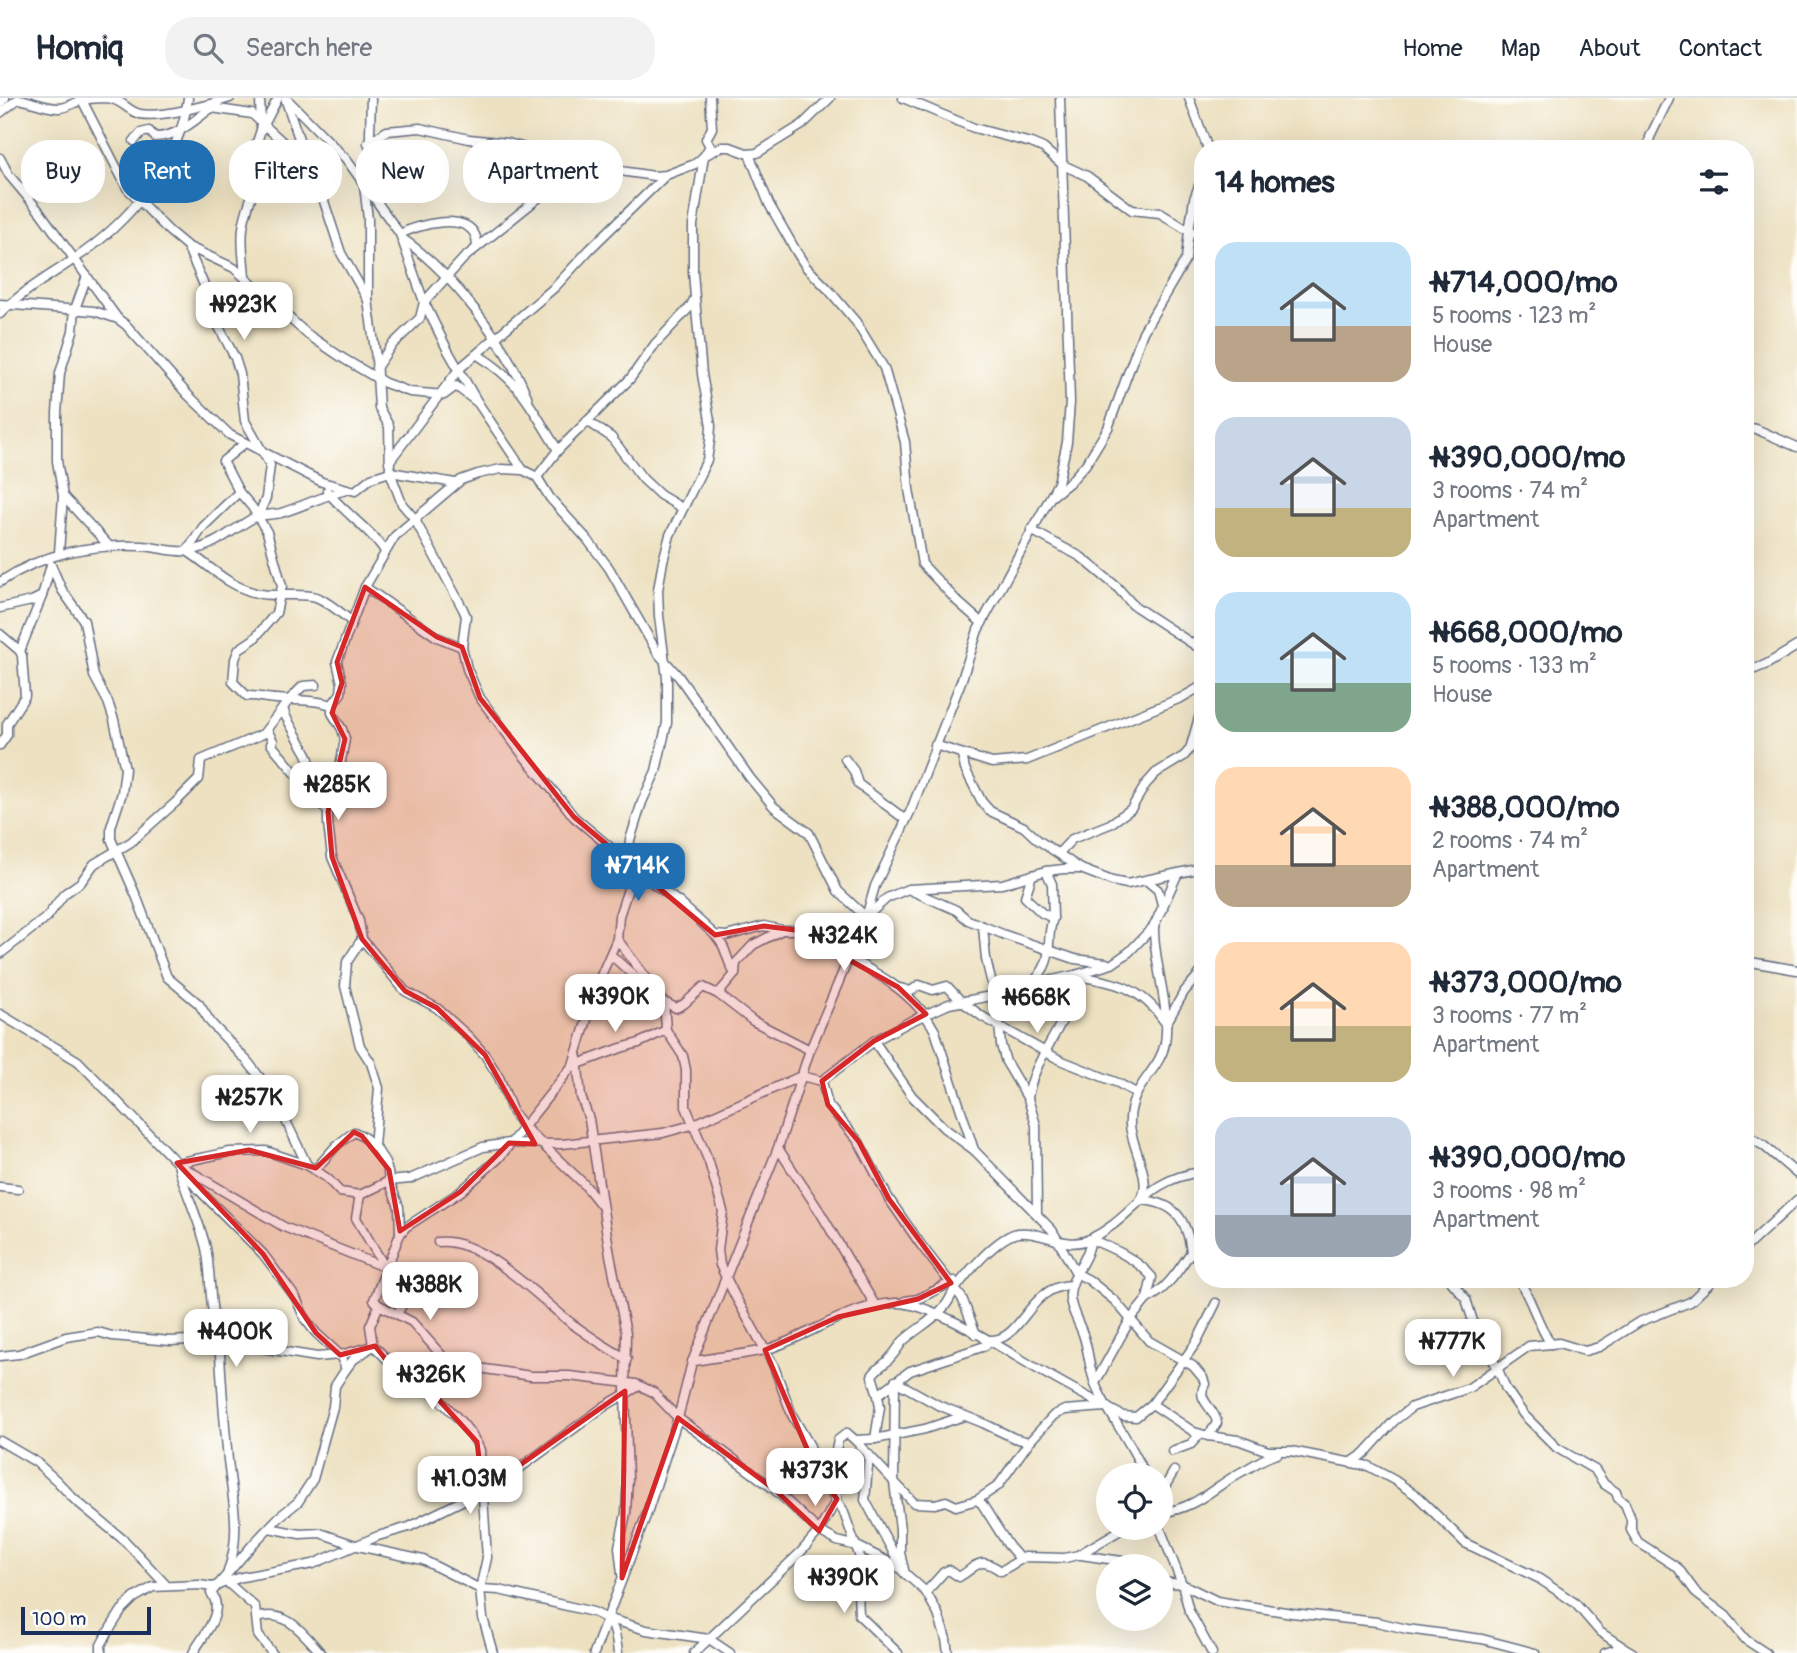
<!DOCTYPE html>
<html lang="en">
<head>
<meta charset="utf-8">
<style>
  body { margin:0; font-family:Pangolin,sans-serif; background:#f2f2f3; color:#1f2937; height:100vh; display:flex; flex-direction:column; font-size:26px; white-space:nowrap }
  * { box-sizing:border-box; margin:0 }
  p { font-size:23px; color:#747a83 }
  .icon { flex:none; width:38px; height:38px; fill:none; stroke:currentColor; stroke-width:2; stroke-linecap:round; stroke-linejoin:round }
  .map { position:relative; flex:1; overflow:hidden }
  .side { position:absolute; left:1194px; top:42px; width:560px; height:1148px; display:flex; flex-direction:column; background:#fff; border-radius:28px; box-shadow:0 7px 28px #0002 }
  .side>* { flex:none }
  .guide { position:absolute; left:21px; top:42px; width:665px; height:63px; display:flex; gap:14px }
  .controls { position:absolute; left:1096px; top:1365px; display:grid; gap:14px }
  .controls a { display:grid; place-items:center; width:77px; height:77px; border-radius:50%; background:#fff; box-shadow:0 7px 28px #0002; font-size:35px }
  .scale { position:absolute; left:21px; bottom:18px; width:130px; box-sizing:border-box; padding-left:7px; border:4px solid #1b2f5e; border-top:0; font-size:19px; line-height:24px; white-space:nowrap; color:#1b2f5e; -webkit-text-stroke:5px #fdfcf7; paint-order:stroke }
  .price { position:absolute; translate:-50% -60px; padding:0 16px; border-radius:14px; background:#fff; color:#222; font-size:23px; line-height:46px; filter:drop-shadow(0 2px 4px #0008) }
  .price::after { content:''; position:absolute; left:50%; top:42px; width:21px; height:16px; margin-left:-10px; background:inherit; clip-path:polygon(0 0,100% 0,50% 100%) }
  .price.selected { background:#1f6fb2; color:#fff }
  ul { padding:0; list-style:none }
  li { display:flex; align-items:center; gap:21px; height:175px; padding:0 21px }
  li span { display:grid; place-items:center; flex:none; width:196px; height:140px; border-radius:21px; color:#555 }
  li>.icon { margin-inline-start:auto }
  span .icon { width:84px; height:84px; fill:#fffc; stroke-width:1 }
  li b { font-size:30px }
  h2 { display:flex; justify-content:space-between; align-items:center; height:84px; padding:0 21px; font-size:30px }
  .pill { padding:0 24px; border-radius:28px; background:#fff; box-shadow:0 7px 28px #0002; font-size:24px; line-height:63px }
  .pill.selected { background:#1f6fb2; color:#fff }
  header { display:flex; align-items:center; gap:42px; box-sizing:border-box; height:98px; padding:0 35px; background:#fff; border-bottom:2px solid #e0e1e3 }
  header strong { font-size:33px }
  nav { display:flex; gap:38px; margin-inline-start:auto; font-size:24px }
  .search { width:490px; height:63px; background:#f2f2f3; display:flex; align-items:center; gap:18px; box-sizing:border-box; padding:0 24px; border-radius:28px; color:#747a83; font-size:26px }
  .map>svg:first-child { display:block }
</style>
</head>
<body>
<header>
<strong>Homiq</strong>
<div class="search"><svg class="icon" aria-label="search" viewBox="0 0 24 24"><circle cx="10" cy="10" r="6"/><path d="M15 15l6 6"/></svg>Search here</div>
<nav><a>Home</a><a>Map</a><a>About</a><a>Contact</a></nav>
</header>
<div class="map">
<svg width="1797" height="1555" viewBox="0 0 1797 1555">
  <rect width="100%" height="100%" fill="#fdfcf7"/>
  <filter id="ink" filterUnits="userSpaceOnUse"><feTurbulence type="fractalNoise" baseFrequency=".0143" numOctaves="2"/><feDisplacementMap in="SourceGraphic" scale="14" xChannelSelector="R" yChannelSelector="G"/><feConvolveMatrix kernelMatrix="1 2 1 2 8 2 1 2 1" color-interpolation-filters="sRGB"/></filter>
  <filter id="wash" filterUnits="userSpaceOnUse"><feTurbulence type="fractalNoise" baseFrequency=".00686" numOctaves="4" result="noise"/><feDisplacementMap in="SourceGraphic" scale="28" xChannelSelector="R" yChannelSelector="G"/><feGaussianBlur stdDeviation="1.57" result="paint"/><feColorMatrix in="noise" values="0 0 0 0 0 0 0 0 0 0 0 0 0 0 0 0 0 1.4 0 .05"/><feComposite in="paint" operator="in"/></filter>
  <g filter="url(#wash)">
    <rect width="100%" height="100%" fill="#ede1c1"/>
  </g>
  <g filter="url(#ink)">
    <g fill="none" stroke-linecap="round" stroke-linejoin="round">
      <g stroke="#646d81" stroke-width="11">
        <g id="street">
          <polyline points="81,0 127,90 169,133 187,148 234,170 307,236 344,261 385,285 410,294 444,297 456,288 478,305"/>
          <polyline points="286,0 346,61 400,136 424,204 447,251 478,305 523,372"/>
          <polyline points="371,0 369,69 364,87 368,121 368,202 376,260 379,310 389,328 390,374 402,406 414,420 463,511 466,518 462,549 467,571 480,600 523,657 564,706 574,719 617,755 627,766 680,805 715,837 726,838 764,828 782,832"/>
          <polyline points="903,0 974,30 1031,45 1043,50 1063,67 1087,78 1132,112 1160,115 1189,133 1194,101 1202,80"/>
          <polyline points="1189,0 1208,51"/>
          <polyline points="286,3 308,67 319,88 341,155 368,202"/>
          <polyline points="0,5 5,0"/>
          <polyline points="205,9 252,16 306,65"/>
          <path d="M0,15L18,1C33,3 46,11 60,10C68,9 73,5 80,3C88,0 99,0 107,0C122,1 127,13 140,16C161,20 209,7 230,0"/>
          <polyline points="264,27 278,0"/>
          <path d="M134,43L141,35L149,33L155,39C179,39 195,21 213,9"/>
          <polyline points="368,45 387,33 420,30 469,41 508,45 587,68 654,78 666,77 695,66 704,58 721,49 730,49 749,56 757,55 802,27 830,0"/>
          <polyline points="1648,51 1650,39 1669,0"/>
          <polyline points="749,56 769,106 796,153 806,169 828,191 856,224 884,270 905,344 909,391 922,466 958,504 982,525"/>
          <polyline points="0,60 9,77 40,114 118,221 126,227 188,297 230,337 322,384 355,393 371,380 390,374 455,385"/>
          <path d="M400,136C417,127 464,114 475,137C477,140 476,145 477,148"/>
          <path d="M403,141C451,174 508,247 528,301"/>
          <polyline points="187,148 213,208 217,225 235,260 240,276 245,323 270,367 266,400 258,418"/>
          <path d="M245,179C244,163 241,146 243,130C246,104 266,75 255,50L261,32L260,0"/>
          <polyline points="0,206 94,213 118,221"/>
          <path d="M0,216C21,194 48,179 73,162C127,126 180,66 188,0"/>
          <path d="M478,257C524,286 530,309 558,352"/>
          <polyline points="376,270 391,248 420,220 424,204 464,160 562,81 587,68"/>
          <polyline points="587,323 611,339 643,381 660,397 682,410"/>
          <polyline points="1745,329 1756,331 1797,349"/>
          <path d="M245,345L223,363L239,394L252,409L267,434L282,488L276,515L254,541L239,551L235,561L233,584L247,598C258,597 266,601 276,601C295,603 314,601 332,607"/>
          <polyline points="389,364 459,271 555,189 590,151 665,78"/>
          <polyline points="537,379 558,352 630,281 655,246 690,209 695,200 693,173 693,127 704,58 710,48 706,41 712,30 710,0"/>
          <path d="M327,393C340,411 380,440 385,454"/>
          <polyline points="63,398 110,449"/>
          <polyline points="1050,400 1070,384 1086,366 1108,330 1143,234 1186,161 1189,133 1202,139"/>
          <polyline points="1031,432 1081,459 1117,489 1133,507 1202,552"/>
          <path d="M187,453C212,469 226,487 256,495C275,500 300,494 316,499C329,504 341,515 352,524"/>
          <polyline points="187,453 203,429 239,394"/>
          <polyline points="59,455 63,398 57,363 57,315 60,275 73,233 75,211 87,178"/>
          <polyline points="51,467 62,492 84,523 94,578 108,604 114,622 125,671 122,695 111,729 111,741 137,800 167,879 199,906 211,925 248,964 274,998 307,1067"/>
          <path d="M0,484C43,455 90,446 142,448C157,449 175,455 189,453C216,448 233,431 255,419C263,416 273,417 281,415C304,408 324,397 347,392"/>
          <polyline points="365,489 437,539 462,549"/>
          <polyline points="0,510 32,503 42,498 51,467"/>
          <polyline points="0,536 20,553 22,558 25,598 7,626 7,637 0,647"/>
          <polyline points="20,553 42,498"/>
          <polyline points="1745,575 1767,566 1797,548"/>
          <polyline points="267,632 273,643 271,646 328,714 307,656 286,619 283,610"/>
          <polyline points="935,647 992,665 1027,662 1181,600 1202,588"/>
          <polyline points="962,657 965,671 982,704 990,713 1024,729 1038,742 1081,771"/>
          <polyline points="845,661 854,673 858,686 906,722"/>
          <polyline points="1059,755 1072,741 1110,726 1131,711 1146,686 1156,675 1184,658 1190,651 1202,609"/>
          <polyline points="1046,773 1052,786 1053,820"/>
          <path d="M1032,777L1025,799L1042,815L1053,820C1044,846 1057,861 1032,885"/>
          <polyline points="1146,782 1158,792 1163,810"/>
          <polyline points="910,792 956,812 968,822 1005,837 1075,861 1106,865"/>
          <polyline points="983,829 986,861 997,908 1001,947 1006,964 1028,1001 1036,1027 1037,1114"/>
          <path d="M715,837C728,850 725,861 735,876"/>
          <polyline points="362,841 405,893 437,910 468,938 485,957 499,979 513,1015 523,1028 584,1086 601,1107"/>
          <polyline points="617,841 653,889"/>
          <polyline points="0,856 47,819 64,796 81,784 94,766 131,744 176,704 199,681 201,662 263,636 289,602 303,588 316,587"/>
          <polyline points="1745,863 1797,872"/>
          <path d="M1077,878C1115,884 1141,889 1164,923"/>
          <polyline points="900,890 911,893 919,887 933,892 947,888 961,903 983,919 1060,962 1118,985 1136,995"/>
          <polyline points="662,903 676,910 684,906 703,889 718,896"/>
          <polyline points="664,905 666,932 683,958 686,972 686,1009 709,1064 723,1113 718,1152 720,1167 735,1198 773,1266 792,1317 810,1348 816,1372 843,1412 864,1471 858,1493 859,1517 898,1555"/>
          <polyline points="592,913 617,891 625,888 635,892 649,904 653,902 664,905 611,857"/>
          <path d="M0,916L78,963L117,1003L177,1065L196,1089L263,1156L296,1200L305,1221L316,1235L340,1257L346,1271L335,1288L333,1309L313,1381L298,1404L279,1419L254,1445L211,1495C226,1514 203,1537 193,1555"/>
          <polyline points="1166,926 1184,894 1202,873"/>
          <path d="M874,943L912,998L944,1030L974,1052L1052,1132L1076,1175L1089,1182L1115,1203L1149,1243L1193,1268L1203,1280L1205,1286C1195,1303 1215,1309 1217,1325L1208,1338"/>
          <path d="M810,952L753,923L718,896L735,876L736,865L753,847L782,832H795C843,859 909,882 935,933L974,1052"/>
          <polyline points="577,960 581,999 589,1021 610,1157 626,1235 625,1295 628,1380 626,1415 619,1449 622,1476"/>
          <polyline points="578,966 621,950 639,945 666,932"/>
          <polyline points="822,983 828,1007 859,1044 889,1101 921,1147 962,1200 976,1236"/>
          <path d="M1028,1000C1034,955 1074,923 1075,877"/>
          <polyline points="1745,1036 1764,1048 1797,1076"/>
          <polyline points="374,1048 379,990 371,965 360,948 345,888 347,864 362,841 359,823 332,759 328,725 328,714 335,696 345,641 342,631 332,615 332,607 341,595 342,585 337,564 365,489 395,438 461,382 478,376 501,371 523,372 537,379 550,400 587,441 609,470 657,554 679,579 750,680 774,709 809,735 838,793 866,819 887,800 908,791 1002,786 1046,773 1064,771 1081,771 1112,783 1127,786 1202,770"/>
          <polyline points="778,1050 820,1114 875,1207"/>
          <polyline points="177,1065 230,1054 266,1053 307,1067 327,1080 340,1094 360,1097"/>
          <polyline points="183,1069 284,1129 386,1170"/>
          <path d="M179,1071C187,1098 199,1122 206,1150C212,1179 208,1209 219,1238C221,1279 224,1321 228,1362C232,1401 242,1434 228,1473"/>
          <path d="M315,1072L337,1047L354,1034C372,1041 389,1063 389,1083L360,1097L356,1120L390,1178L410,1193L397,1216"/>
          <polyline points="0,1089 18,1091"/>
          <path d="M1142,1099C1152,1082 1131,1047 1130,1027C1128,988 1160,974 1165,945C1171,908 1153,866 1154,828"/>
          <path d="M1140,1102C1175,1104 1187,1121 1191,1154C1180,1170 1166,1193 1147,1201"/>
          <polyline points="400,1136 399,1109 389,1083 410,1081 483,1049 509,1045 562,1046 663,1035 692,1027 801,978 822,983 874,943 909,924 949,906 1012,894 1030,887 1075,877 1112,866 1129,854 1154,828 1177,777"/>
          <path d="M1090,1141C1091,1159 1071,1176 1070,1196C1069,1208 1079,1225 1083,1236C1089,1253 1089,1272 1096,1288C1110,1319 1132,1345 1145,1377"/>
          <path d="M1090,1141C1112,1150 1136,1160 1152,1179L1147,1201L1130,1222L1095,1285"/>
          <path d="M438,1144C482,1139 539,1200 571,1225C589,1238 607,1250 627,1261"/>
          <polyline points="1745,1150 1797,1102"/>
          <polyline points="1449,1181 1466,1201 1476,1233 1497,1269 1506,1291 1524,1317 1557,1350 1595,1372 1604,1386 1616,1394 1618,1400 1625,1406 1631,1421 1631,1432 1638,1444 1678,1470 1697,1496 1726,1518 1746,1542 1766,1555"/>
          <polyline points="905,1203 918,1201 954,1183"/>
          <polyline points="379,1207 412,1224 443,1259 464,1270"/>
          <path d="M988,1242C1023,1245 1027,1187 1072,1187"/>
          <polyline points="1551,1246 1559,1245 1585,1253 1599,1249 1639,1224 1690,1204 1714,1181"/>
          <path d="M0,1258L19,1256L66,1239L98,1234L112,1238L171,1243L188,1242L220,1252L232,1249H255L317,1259L340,1257L373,1248C381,1253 384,1260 390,1264C396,1269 400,1267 407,1268C419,1271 425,1283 438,1284L455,1272L472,1269L531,1278H569L636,1286L653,1294L678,1320L774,1391L819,1433L837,1443L857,1448L897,1468L926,1494L938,1516L946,1541L948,1555"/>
          <path d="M692,1264C718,1257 746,1258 771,1250C813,1236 849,1207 895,1205C930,1203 1003,1251 1034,1269C1064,1286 1093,1302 1123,1318L1136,1319L1152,1306L1194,1334L1208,1338L1238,1342L1268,1353H1291L1368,1368L1394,1382L1416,1397L1465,1445L1538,1480L1559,1494L1575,1505L1600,1534L1623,1549"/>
          <polyline points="346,1271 353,1262 373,1248 370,1228 379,1207 374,1202 400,1136 406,1129 460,1094 499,1060 573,967 599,882 617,841 619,818 629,788 627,766 630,742 642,704 656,673 667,625 667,580 659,518 658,492 663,463 670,437 707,362 710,343 711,328 702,276 695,200"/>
          <path d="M432,1283L428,1290C446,1309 469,1327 480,1352L487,1460L480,1491L483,1520L493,1555"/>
          <path d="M878,1297L872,1278C877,1269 884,1268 890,1260C895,1255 899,1248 903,1243C916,1231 933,1223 944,1209C949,1204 951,1197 955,1191C967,1175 998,1138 1018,1135C1043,1132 1065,1153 1090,1141C1136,1119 1143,1081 1202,1074"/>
          <polyline points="1152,1306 1196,1245 1216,1205"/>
          <polyline points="875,1341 925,1331 964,1318"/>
          <polyline points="855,1342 914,1405 935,1406 946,1403 956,1408 977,1402 982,1406 1008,1447 1020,1461"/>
          <polyline points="0,1343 36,1364 57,1383 74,1401 125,1443 166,1487"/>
          <polyline points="1172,1353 1191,1346 1200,1336"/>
          <polyline points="869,1357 865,1402 905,1476 900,1455 900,1431 894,1384 895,1283 938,1307 983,1325 1014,1340 1029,1344 1054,1317 1065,1312 1106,1309"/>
          <path d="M1352,1364L1365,1355L1394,1323L1412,1309L1469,1290L1529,1248L1551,1246C1537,1226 1532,1201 1518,1181"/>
          <polyline points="1160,1397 1174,1373"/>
          <polyline points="977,1402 998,1388 1029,1344"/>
          <path d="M1160,1415C1198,1410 1213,1389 1243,1373C1255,1367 1264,1359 1277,1356"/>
          <path d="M269,1430L300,1436L320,1435L358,1448L423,1462L480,1491L499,1492L593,1514C616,1523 615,1533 618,1555"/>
          <polyline points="1160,1430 1182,1486 1189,1513 1212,1555"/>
          <polyline points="1081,1457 1122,1463 1134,1468"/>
          <polyline points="227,1484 255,1509 258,1537 272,1555"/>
          <polyline points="1160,1484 1182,1486 1217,1503 1292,1515 1377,1524 1407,1531 1482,1541 1535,1555"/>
          <path d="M926,1494L944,1474L949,1472L959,1479C978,1468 978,1457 1001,1473L1025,1459L1065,1460L1078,1457L1124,1430"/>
          <path d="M257,1520C287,1511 303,1535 321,1555"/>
          <polyline points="607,1520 646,1532 709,1541 730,1555"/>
          <polyline points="101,1555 101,1547 108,1534 122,1512 134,1500 153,1489 199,1487 212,1489 242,1479 313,1466 378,1438 409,1429 502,1383 605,1308 639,1288"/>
          <polyline points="594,1555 646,1418 678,1320 692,1264 778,1050 810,952 866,819 875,788 911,712 962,581 978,532 1058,385 1067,344 1070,304 1060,0"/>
          <polyline points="694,1555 800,1455 819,1433 837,1401 835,1357 838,1342 847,1335 855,1342 875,1341 880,1309 878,1297 910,1273 985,1248 987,1245 985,1241"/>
          <polyline points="1605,1555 1623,1549 1633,1555"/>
        </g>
      </g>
      <use href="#street" stroke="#fff" stroke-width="8"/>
    </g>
  </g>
  <path fill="#d62828" fill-opacity="0.2" stroke="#d62828" stroke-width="5" stroke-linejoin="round" d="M365,489L437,539L462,549L480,600L574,719L715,837L764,828L795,832L898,889L926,916L874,943L822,983L828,1007L859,1044L889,1101L951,1185L918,1201L838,1219L765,1252L816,1372L837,1401L819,1433L774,1391L678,1320L622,1480L625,1293L483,1393L477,1344L428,1290V1281L387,1263L375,1248L340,1257L316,1235L263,1156L177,1065L249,1052L316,1070L354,1034L362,1038L389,1072L400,1133L460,1094L509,1045L535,1046L485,957L437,910L405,893L362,841L332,759L328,714L345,641L332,615L342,585L337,564Z"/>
</svg>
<div class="controls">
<a><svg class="icon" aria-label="locate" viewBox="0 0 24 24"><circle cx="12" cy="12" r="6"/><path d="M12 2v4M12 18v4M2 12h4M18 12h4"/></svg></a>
<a><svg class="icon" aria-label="layers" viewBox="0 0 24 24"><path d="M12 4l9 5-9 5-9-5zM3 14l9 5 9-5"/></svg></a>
</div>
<div class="scale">100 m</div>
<b class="price" style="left:244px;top:244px">₦923K</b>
<b class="price" style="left:338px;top:724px">₦285K</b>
<b class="price selected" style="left:638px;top:805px">₦714K</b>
<b class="price" style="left:844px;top:875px">₦324K</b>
<b class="price" style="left:615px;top:936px">₦390K</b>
<b class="price" style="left:1037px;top:937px">₦668K</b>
<b class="price" style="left:250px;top:1037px">₦257K</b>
<b class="price" style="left:430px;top:1224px">₦388K</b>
<b class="price" style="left:236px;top:1271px">₦400K</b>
<b class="price" style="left:1453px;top:1281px">₦777K</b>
<b class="price" style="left:432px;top:1314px">₦326K</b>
<b class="price" style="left:815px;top:1410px">₦373K</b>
<b class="price" style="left:470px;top:1418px">₦1.03M</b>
<b class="price" style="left:844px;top:1517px">₦390K</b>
<div class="guide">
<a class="pill">Buy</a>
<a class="pill selected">Rent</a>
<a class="pill">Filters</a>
<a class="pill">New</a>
<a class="pill">Apartment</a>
</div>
<section class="side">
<h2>14 homes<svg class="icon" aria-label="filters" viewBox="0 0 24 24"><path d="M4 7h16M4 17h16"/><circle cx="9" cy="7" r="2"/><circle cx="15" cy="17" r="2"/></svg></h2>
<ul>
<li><span style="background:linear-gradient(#bfe0f5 60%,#b9a48a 0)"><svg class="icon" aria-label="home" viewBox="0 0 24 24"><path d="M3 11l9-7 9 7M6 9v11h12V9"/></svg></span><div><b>₦714,000/mo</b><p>5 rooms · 123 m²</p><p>House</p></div></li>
<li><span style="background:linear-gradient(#c9d6e8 65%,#c2b280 0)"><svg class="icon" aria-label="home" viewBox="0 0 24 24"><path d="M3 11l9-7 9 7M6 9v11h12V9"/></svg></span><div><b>₦390,000/mo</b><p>3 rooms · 74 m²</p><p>Apartment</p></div></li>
<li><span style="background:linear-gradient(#bfe0f5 65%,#7fa58c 0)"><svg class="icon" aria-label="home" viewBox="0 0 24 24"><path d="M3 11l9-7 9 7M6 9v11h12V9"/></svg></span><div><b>₦668,000/mo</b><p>5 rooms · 133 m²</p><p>House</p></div></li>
<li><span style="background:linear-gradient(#ffd9b3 70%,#b9a48a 0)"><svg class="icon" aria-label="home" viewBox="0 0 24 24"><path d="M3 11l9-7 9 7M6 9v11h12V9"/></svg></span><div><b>₦388,000/mo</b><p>2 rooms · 74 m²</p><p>Apartment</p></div></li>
<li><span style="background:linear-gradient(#ffd9b3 60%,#c2b280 0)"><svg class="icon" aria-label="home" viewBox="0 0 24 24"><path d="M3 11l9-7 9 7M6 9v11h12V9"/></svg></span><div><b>₦373,000/mo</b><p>3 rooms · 77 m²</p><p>Apartment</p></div></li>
<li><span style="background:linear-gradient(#c9d6e8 70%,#9aa5b1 0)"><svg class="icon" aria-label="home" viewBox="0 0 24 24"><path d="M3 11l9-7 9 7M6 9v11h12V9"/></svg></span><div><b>₦390,000/mo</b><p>3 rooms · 98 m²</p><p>Apartment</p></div></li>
</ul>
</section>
</div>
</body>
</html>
